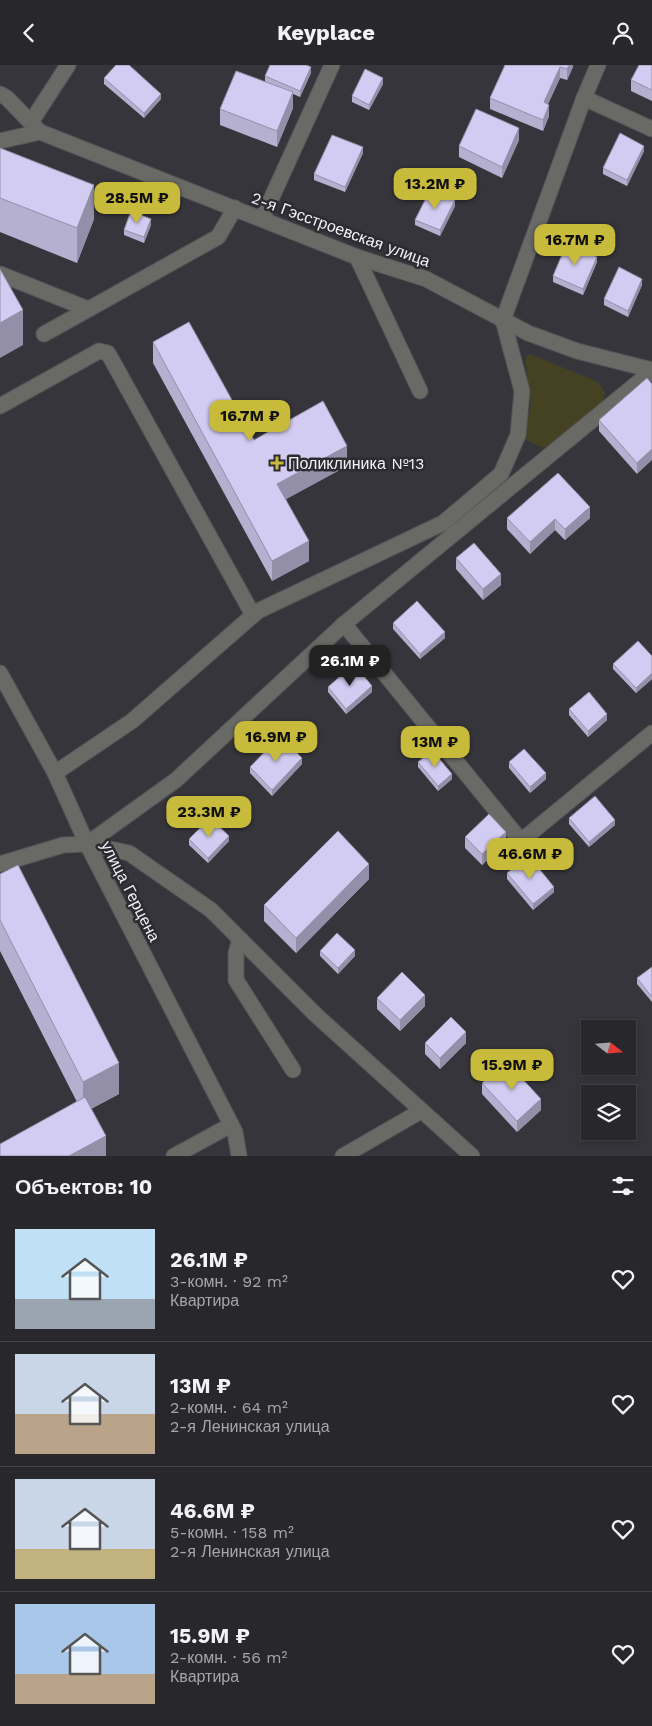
<!DOCTYPE html>
<html lang="ru">
<head>
<meta charset="utf-8">
<style>
  body { margin:0; font-family:"Work Sans",sans-serif; background:#343438; color:#f1f3f6; height:100vh; display:flex; flex-direction:column; font-size:19px; white-space:nowrap }
  * { box-sizing:border-box; margin:0 }
  p { font-size:16px; color:#a5a6a9 }
  .icon { flex:none; width:28px; height:28px; fill:none; stroke:currentColor; stroke-width:2; stroke-linecap:round; stroke-linejoin:round }
  .map { position:relative; height:1091px; overflow:hidden }
  .side { display:flex; flex-direction:column; background:#28282c; flex:1 }
  .side>* { flex:none }
  .needle { width:32px; rotate:107deg }
  .controls { position:absolute; left:581px; top:955px; display:grid; gap:10px }
  .controls a { display:grid; place-items:center; width:55px; height:55px; border-radius:0px; background:#28282c; box-shadow:0 2px 8px #0003,0 0 0 1px #444448; font-size:25px }
  .price { position:absolute; translate:-50% -42px; padding:0 11px; border-radius:10px; background:#c8bb3b; color:#111; font-size:16px; line-height:32px; filter:drop-shadow(0 1px 2px #0008) }
  .price::after { content:''; position:absolute; left:50%; top:30px; width:15px; height:11px; margin-left:-8px; background:inherit; clip-path:polygon(0 0,100% 0,50% 100%) }
  .price.current { background:#222; color:#fff }
  ul { padding:0; list-style:none }
  li { display:flex; align-items:center; gap:15px; height:125px; padding:0 15px }
  li+li { border-top:1px solid #444448 }
  li span { display:grid; place-items:center; flex:none; width:140px; height:100px; border-radius:0px; color:#555 }
  li>.icon { margin-inline-start:auto }
  span .icon { width:60px; height:60px; fill:#fffc; stroke-width:1 }
  li b { font-size:21px }
  h2 { display:flex; justify-content:space-between; align-items:center; height:60px; padding:0 15px; font-size:21px }
  header { display:flex; justify-content:space-between; align-items:center; height:65px; padding:0 15px; background:#28282c; font-size:22px; font-weight:700 }
  .map>svg:first-child { display:block }
</style>
</head>
<body>
<header><svg class="icon" aria-label="back" viewBox="0 0 24 24"><path d="M15 5l-7 7 7 7"/></svg>Keyplace<svg class="icon" aria-label="person" viewBox="0 0 24 24"><circle cx="12" cy="8" r="4"/><path d="M4 21q1-7 8-7t8 7"/></svg></header>
<div class="map">
<svg width="652" height="1091" viewBox="0 0 652 1091">
  <rect width="100%" height="100%" fill="#36353b"/>
  <path fill="#454224" d="M530,289L598,317L605,328L603,336L554,382C542,384 534,380 524,373L531,337L525,293Z"/>
  <g fill="none" stroke-linecap="round" stroke-linejoin="round">
    <g stroke="#545359" stroke-width="17">
      <g id="minor">
        <polyline points="0,29 7,33 40,67 357,192 426,214 528,268 577,286 652,305"/>
        <polyline points="584,33 652,64"/>
        <polyline points="31,57 68,0"/>
        <polyline points="0,76 40,67"/>
        <polyline points="262,154 332,0"/>
        <polyline points="357,192 420,326"/>
        <polyline points="0,209 88,244"/>
        <polyline points="44,269 218,172 235,143"/>
        <polyline points="0,341 99,286 108,288 253,550"/>
        <polyline points="344,559 521,776 652,668"/>
        <polyline points="0,608 55,708 87,779 235,1067 239,1091"/>
        <polyline points="55,708 132,656 258,546 443,458 501,409 518,370 522,326 503,255 584,33 598,0"/>
        <polyline points="87,779 176,715 344,559 652,306"/>
        <polyline points="0,799 63,780 87,779 129,788 211,845 317,951 472,1091"/>
        <polyline points="240,874 236,888 236,915 293,1005"/>
        <polyline points="174,1091 231,1060"/>
        <polyline points="343,1091 421,1046"/>
      </g>
    </g>
    <use href="#minor" stroke="#696965" stroke-width="15"/>
  </g>
  <g fill="#b5afd0">
    <polygon points="505,0 573,0 573,2 567,15 560,13 548,39 549,51 543,66 490,44 490,33"/>
    <polygon points="652,0 652,36 631,26 631,15"/>
    <polygon points="311,8 300,32 293,29 293,43 277,82 220,60 220,44 265,16 265,11"/>
    <polygon points="104,13 161,34 144,53 104,19"/>
    <polygon points="383,19 369,45 352,37 352,31"/>
    <polygon points="519,75 502,113 459,92 459,81"/>
    <polygon points="0,83 94,154 77,198 0,167"/>
    <polygon points="644,86 627,121 603,109 603,103"/>
    <polygon points="363,88 345,127 314,115 314,109"/>
    <polygon points="455,141 440,171 415,160 415,155"/>
    <polygon points="151,160 144,178 124,170 124,165"/>
    <polygon points="597,197 583,230 553,217 553,211"/>
    <polygon points="642,220 628,252 604,240 604,234"/>
    <polygon points="153,277 254,375 347,401 286,434 309,496 272,516 153,298"/>
    <polygon points="647,313 637,409 599,366 599,355"/>
    <polygon points="507,453 590,453 565,475 555,465 530,489 507,464"/>
    <polygon points="456,493 501,520 483,535 456,504"/>
    <polygon points="393,558 445,573 420,594 393,564"/>
    <polygon points="652,591 652,614 636,628 613,604 613,599"/>
    <polygon points="328,622 372,627 346,649 328,627"/>
    <polygon points="569,644 607,655 588,672 569,650"/>
    <polygon points="418,697 452,714 438,726 418,702"/>
    <polygon points="509,697 546,714 530,728 509,703"/>
    <polygon points="302,699 272,731 250,708 250,702"/>
    <polygon points="569,753 615,760 589,782 569,759"/>
    <polygon points="465,772 506,778 482,800 465,783"/>
    <polygon points="189,774 229,776 208,798 189,780"/>
    <polygon points="507,808 554,827 533,845 507,814"/>
    <polygon points="0,809 119,1029 91,1044 106,1091 77,1037 0,886"/>
    <polygon points="369,814 296,888 264,856 264,840"/>
    <polygon points="320,886 355,891 338,909 320,891"/>
    <polygon points="652,902 652,937 637,919 637,913"/>
    <polygon points="377,933 425,941 400,966 377,944"/>
    <polygon points="425,978 466,978 440,1004 425,989"/>
    <polygon points="482,1018 541,1045 517,1067 482,1029"/>
  </g>
  <g fill="#938fa9">
    <polygon points="569,0 573,0 573,2 567,15 567,4"/>
    <polygon points="311,2 311,8 300,32 300,26"/>
    <polygon points="560,2 560,13 544,48 544,37"/>
    <polygon points="383,13 383,19 369,45 369,40"/>
    <polygon points="293,27 293,43 277,82 277,66"/>
    <polygon points="161,29 161,34 144,53 144,48"/>
    <polygon points="549,40 549,51 543,66 543,55"/>
    <polygon points="519,63 519,75 502,113 502,102"/>
    <polygon points="644,81 644,86 627,121 627,115"/>
    <polygon points="363,82 363,88 345,127 345,122"/>
    <polygon points="94,120 94,154 77,198 77,163"/>
    <polygon points="455,135 455,141 440,171 440,165"/>
    <polygon points="151,154 151,160 144,178 144,172"/>
    <polygon points="597,192 597,197 583,230 583,224"/>
    <polygon points="642,214 642,220 628,252 628,246"/>
    <polygon points="23,245 23,280 0,293 0,258"/>
    <polygon points="347,381 347,401 277,439 277,419"/>
    <polygon points="652,384 652,395 637,409 637,398"/>
    <polygon points="590,442 590,453 565,475 565,464"/>
    <polygon points="555,454 555,465 530,489 530,477"/>
    <polygon points="309,476 309,496 272,516 272,496"/>
    <polygon points="501,509 501,520 483,535 483,524"/>
    <polygon points="445,567 445,573 420,594 420,589"/>
    <polygon points="652,608 652,614 636,628 636,623"/>
    <polygon points="372,621 372,627 346,649 346,644"/>
    <polygon points="607,649 607,655 588,672 588,666"/>
    <polygon points="302,693 302,699 272,731 272,725"/>
    <polygon points="546,708 546,714 530,728 530,722"/>
    <polygon points="452,709 452,714 438,726 438,721"/>
    <polygon points="615,755 615,760 589,782 589,777"/>
    <polygon points="506,767 506,778 482,800 482,789"/>
    <polygon points="229,771 229,776 208,798 208,793"/>
    <polygon points="369,799 369,814 296,888 296,873"/>
    <polygon points="554,822 554,827 533,845 533,839"/>
    <polygon points="355,885 355,891 338,909 338,903"/>
    <polygon points="425,930 425,941 400,966 400,955"/>
    <polygon points="466,967 466,978 440,1004 440,993"/>
    <polygon points="119,998 119,1029 83,1048 83,1017"/>
    <polygon points="541,1034 541,1045 517,1067 517,1056"/>
    <polygon points="106,1071 106,1091 69,1091"/>
  </g>
  <g fill="#d2ccf2" stroke="#938fa9">
    <polygon points="116,0 129,0 161,29 144,48 104,13"/>
    <polygon points="270,0 306,0 311,2 300,26 265,11"/>
    <polygon points="505,0 569,0 567,4 560,2 544,37 549,40 543,55 490,33"/>
    <polygon points="639,0 652,0 652,25 631,15"/>
    <polygon points="365,4 383,13 369,40 352,31"/>
    <polygon points="236,6 293,27 277,66 220,44"/>
    <polygon points="476,44 519,63 502,102 459,81"/>
    <polygon points="620,68 644,81 627,115 603,103"/>
    <polygon points="332,70 363,82 345,122 314,109"/>
    <polygon points="0,83 94,120 77,163 0,133"/>
    <polygon points="430,125 455,135 440,165 415,155"/>
    <polygon points="131,146 151,154 144,172 124,165"/>
    <polygon points="567,178 597,192 583,224 553,211"/>
    <polygon points="619,202 642,214 628,246 604,234"/>
    <polygon points="0,204 23,245 0,258"/>
    <polygon points="189,257 254,375 323,336 347,381 277,419 309,476 272,496 153,277"/>
    <polygon points="647,313 652,319 652,384 637,398 599,355"/>
    <polygon points="558,408 590,442 565,464 555,454 530,477 507,453"/>
    <polygon points="474,478 501,509 483,524 456,493"/>
    <polygon points="417,536 445,567 420,589 393,558"/>
    <polygon points="638,576 652,591 652,608 636,623 613,599"/>
    <polygon points="354,599 372,621 346,644 328,622"/>
    <polygon points="589,627 607,649 588,666 569,644"/>
    <polygon points="280,671 302,693 272,725 250,702"/>
    <polygon points="524,684 546,708 530,722 509,697"/>
    <polygon points="432,685 452,709 438,721 418,697"/>
    <polygon points="595,731 615,755 589,777 569,753"/>
    <polygon points="489,749 506,767 482,789 465,772"/>
    <polygon points="210,753 229,771 208,793 189,774"/>
    <polygon points="338,766 369,799 296,873 264,840"/>
    <polygon points="528,790 554,822 533,839 507,808"/>
    <polygon points="18,800 119,998 83,1017 0,855 0,809"/>
    <polygon points="337,868 355,885 338,903 320,886"/>
    <polygon points="652,902 652,932 637,913"/>
    <polygon points="402,907 425,930 400,955 377,933"/>
    <polygon points="451,952 466,967 440,993 425,978"/>
    <polygon points="506,996 541,1034 517,1056 482,1018"/>
    <polygon points="85,1032 106,1071 69,1091 0,1091 0,1079"/>
  </g>
  <path fill="#c8bb3b" stroke="#2c2b31" stroke-width="2" d="M274.5 390.5h5v5h5v5h-5v5h-5v-5h-5v-5h5z"/>
  <g text-anchor="middle" stroke-width="5" stroke-linejoin="round" paint-order="stroke">
    <g font-size="16" fill="#f3f2f6" stroke="#2c2b31">
      <text transform="translate(341 164) rotate(20)" y="6">2-я Гэсстроевская улица</text>
      <text transform="translate(131 826) rotate(63)" y="6">улица Герцена</text>
    </g>
    <g font-size="16" fill="#f3f2f6" stroke="#2c2b31" text-anchor="start">
      <text x="288" y="404">Поликлиника №13</text>
    </g>
  </g>
</svg>
<div class="controls">
<a><svg class="needle" viewBox="-14 -14 28 28"><path d="M0-13l5 13h-10z" fill="#e53935"/><path d="M0 13l5-13h-10z" fill="#a5a6a9"/></svg></a>
<a><svg class="icon" aria-label="layers" viewBox="0 0 24 24"><path d="M12 4l9 5-9 5-9-5zM3 14l9 5 9-5"/></svg></a>
</div>
<b class="price" style="left:435px;top:145px">13.2M ₽</b>
<b class="price" style="left:137px;top:159px">28.5M ₽</b>
<b class="price" style="left:575px;top:201px">16.7M ₽</b>
<b class="price" style="left:250px;top:377px">16.7M ₽</b>
<b class="price current" style="left:350px;top:622px">26.1M ₽</b>
<b class="price" style="left:276px;top:698px">16.9M ₽</b>
<b class="price" style="left:435px;top:703px">13M ₽</b>
<b class="price" style="left:209px;top:773px">23.3M ₽</b>
<b class="price" style="left:530px;top:815px">46.6M ₽</b>
<b class="price" style="left:512px;top:1026px">15.9M ₽</b>
</div>
<section class="side">
<h2>Объектов: 10<svg class="icon" aria-label="filters" viewBox="0 0 24 24"><path d="M4 7h16M4 17h16"/><circle cx="9" cy="7" r="2"/><circle cx="15" cy="17" r="2"/></svg></h2>
<ul>
<li><span style="background:linear-gradient(#bfe0f5 70%,#9aa5b1 0)"><svg class="icon" aria-label="home" viewBox="0 0 24 24"><path d="M3 11l9-7 9 7M6 9v11h12V9"/></svg></span><div><b>26.1M ₽</b><p>3-комн. · 92 m²</p><p>Квартира</p></div><svg class="icon" aria-label="heart" viewBox="0 0 24 24"><path d="M12 20l-8-8c-3-5 5-10 8-4 3-6 11-1 8 4z"/></svg></li>
<li><span style="background:linear-gradient(#c9d6e8 60%,#b9a48a 0)"><svg class="icon" aria-label="home" viewBox="0 0 24 24"><path d="M3 11l9-7 9 7M6 9v11h12V9"/></svg></span><div><b>13M ₽</b><p>2-комн. · 64 m²</p><p>2-я Ленинская улица</p></div><svg class="icon" aria-label="heart" viewBox="0 0 24 24"><path d="M12 20l-8-8c-3-5 5-10 8-4 3-6 11-1 8 4z"/></svg></li>
<li><span style="background:linear-gradient(#c9d6e8 70%,#c2b280 0)"><svg class="icon" aria-label="home" viewBox="0 0 24 24"><path d="M3 11l9-7 9 7M6 9v11h12V9"/></svg></span><div><b>46.6M ₽</b><p>5-комн. · 158 m²</p><p>2-я Ленинская улица</p></div><svg class="icon" aria-label="heart" viewBox="0 0 24 24"><path d="M12 20l-8-8c-3-5 5-10 8-4 3-6 11-1 8 4z"/></svg></li>
<li><span style="background:linear-gradient(#a9c7e8 70%,#b9a48a 0)"><svg class="icon" aria-label="home" viewBox="0 0 24 24"><path d="M3 11l9-7 9 7M6 9v11h12V9"/></svg></span><div><b>15.9M ₽</b><p>2-комн. · 56 m²</p><p>Квартира</p></div><svg class="icon" aria-label="heart" viewBox="0 0 24 24"><path d="M12 20l-8-8c-3-5 5-10 8-4 3-6 11-1 8 4z"/></svg></li>
</ul>
</section>
</body>
</html>
